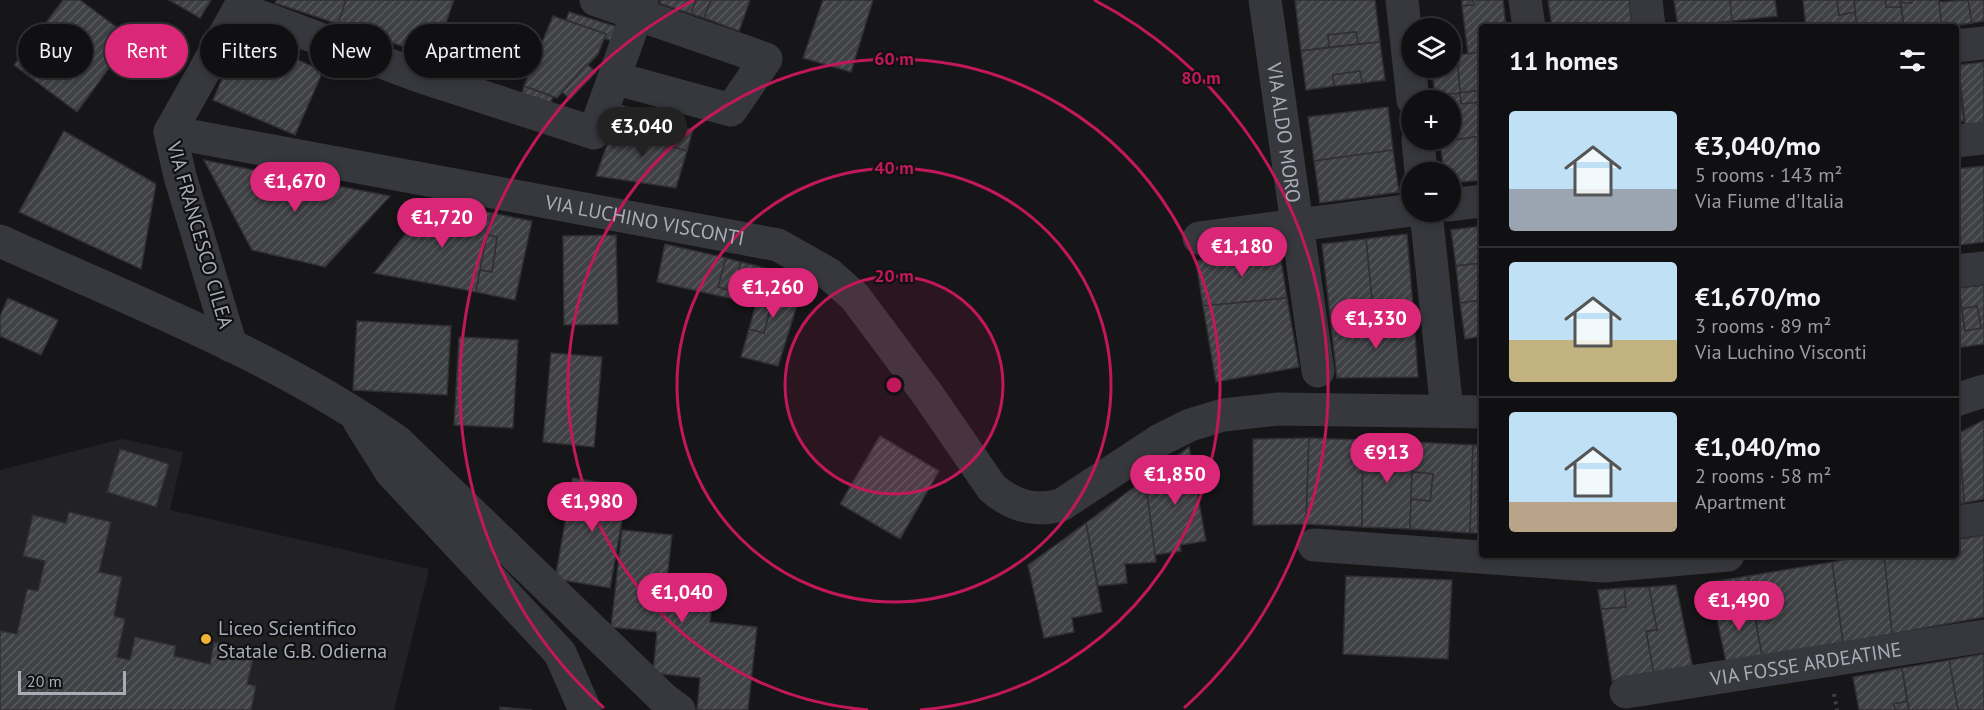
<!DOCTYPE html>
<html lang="en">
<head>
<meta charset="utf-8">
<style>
  body { margin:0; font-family:"PT Sans",sans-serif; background:#19191b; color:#f1f3f6; height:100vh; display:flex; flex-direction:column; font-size:22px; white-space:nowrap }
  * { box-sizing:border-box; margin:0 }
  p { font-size:20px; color:#9c9d9f }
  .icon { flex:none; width:33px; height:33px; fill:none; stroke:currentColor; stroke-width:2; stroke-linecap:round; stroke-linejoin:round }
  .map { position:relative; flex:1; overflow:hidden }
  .drawer { position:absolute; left:1479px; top:24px; width:480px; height:534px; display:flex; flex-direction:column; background:#101012; border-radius:6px; box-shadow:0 3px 9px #0003,0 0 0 2px #303032 }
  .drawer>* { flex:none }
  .banner { position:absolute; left:18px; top:24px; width:570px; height:54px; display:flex; gap:12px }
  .tools { position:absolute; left:1401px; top:18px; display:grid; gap:12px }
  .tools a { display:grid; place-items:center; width:60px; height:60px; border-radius:50%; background:#101012; box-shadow:0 3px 9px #0003,0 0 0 2px #303032; font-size:30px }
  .scale { position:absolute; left:18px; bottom:15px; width:108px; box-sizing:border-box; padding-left:6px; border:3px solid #a8adb8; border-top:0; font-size:16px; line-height:21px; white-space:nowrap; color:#a8adb8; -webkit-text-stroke:4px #111113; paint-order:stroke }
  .price { position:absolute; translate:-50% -51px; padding:0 14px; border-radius:21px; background:#db2777; color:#fff; font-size:20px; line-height:39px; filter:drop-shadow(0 2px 3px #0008) }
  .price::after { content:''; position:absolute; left:50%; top:36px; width:18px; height:14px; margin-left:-9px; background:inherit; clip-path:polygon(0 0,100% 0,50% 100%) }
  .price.current { background:#222; color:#fff }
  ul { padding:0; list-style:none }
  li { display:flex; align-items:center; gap:18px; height:150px; padding:0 30px }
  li+li { border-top:2px solid #303032 }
  li span { display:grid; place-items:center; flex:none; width:168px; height:120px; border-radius:6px; color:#555 }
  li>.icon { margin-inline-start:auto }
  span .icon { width:72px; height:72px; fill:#fffc; stroke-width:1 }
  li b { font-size:26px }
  h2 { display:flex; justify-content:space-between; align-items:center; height:72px; padding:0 30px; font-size:26px }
  .chip { padding:0 21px; border-radius:27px; background:#101012; box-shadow:0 3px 9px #0003,0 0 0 2px #303032; font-size:21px; line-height:54px }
  .chip.current { background:#db2777; color:#fff }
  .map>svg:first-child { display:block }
</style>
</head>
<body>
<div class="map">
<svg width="1984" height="710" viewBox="0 0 1984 710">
  <defs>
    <pattern id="building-hatch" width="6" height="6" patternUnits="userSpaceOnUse" patternTransform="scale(1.5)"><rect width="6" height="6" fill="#404145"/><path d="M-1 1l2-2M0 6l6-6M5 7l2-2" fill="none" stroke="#595a5e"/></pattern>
  </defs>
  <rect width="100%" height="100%" fill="#161618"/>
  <polygon fill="#222225" points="122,439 183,452 170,510 429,569 394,710 0,710 0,470"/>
  <g fill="url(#building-hatch)" stroke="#303034" stroke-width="1.5">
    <polygon points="63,0 80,0 131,38 77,112 14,65"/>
    <polygon points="169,0 211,0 200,18"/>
    <polygon points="277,0 346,0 338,24 275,3"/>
    <polygon points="346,0 454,0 434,57 338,24"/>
    <polygon points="661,0 696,0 691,14 659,3"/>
    <polygon points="696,0 711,0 704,18 691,14"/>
    <polygon points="711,0 750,0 739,31 704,18"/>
    <polygon points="823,0 873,0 851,72 803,58"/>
    <polygon points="1295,0 1375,0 1380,42 1358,44 1356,32 1328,35 1329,47 1301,51"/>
    <polygon points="1462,0 1473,0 1474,5 1462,6"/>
    <polygon points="1473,0 1503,0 1506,27 1482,27 1482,52 1468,54 1462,6 1474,5"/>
    <polygon points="1548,0 1629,0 1632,27 1552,27"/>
    <polygon points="1674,0 1730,0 1732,21 1678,27"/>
    <polygon points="1730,0 1775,0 1777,16 1732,21"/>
    <polygon points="1803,0 1837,0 1839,15 1855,12 1857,27 1806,27"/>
    <polygon points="1837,0 1854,0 1855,12 1839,15"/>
    <polygon points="1854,0 1886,0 1886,7 1901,7 1904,27 1857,27"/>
    <polygon points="1886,0 1900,0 1901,7 1886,7"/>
    <polygon points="1900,0 1912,0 1912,3 1901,3"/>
    <polygon points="1912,0 1939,0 1942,27 1904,27 1901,3 1912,3"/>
    <polygon points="1968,0 1984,0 1984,21 1972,23"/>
    <polygon points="1968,0 1972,23 1942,27 1939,2"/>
    <polygon points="569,12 618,27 614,42 604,38 606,34 566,20"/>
    <polygon points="553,16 606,34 598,54 557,98 524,86"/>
    <polygon points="1356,32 1358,44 1329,47 1328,35"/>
    <polygon points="241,35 323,71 295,135 213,100"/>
    <polygon points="1380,42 1385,80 1362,83 1360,71 1333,75 1334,86 1306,90 1301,51"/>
    <polygon points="1482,52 1482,90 1460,93 1457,55"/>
    <polygon points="1457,55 1460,93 1435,96 1432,68 1450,68 1450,56"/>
    <polygon points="1984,62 1984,127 1966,130 1958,65"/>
    <polygon points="587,64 596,72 570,99 562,92"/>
    <polygon points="1956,69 1964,121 1956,122"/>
    <polygon points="1360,71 1362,83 1334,86 1333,75"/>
    <polygon points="524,86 553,97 549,106 521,97"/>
    <polygon points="1482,90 1482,102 1461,104 1460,93"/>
    <polygon points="1460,93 1461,104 1482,102 1482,136 1440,142 1440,140 1450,140 1450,100 1436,100 1435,96"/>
    <polygon points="621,105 650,115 643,137 613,128"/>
    <polygon points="1388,107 1393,150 1314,161 1308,117"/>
    <polygon points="650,115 663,120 657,142 687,151 676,188 596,176 613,128 643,137"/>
    <polygon points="663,120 693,130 687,151 657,142"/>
    <polygon points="64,131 156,184 141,269 19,212"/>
    <polygon points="1482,136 1482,180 1450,183 1450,172 1444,172 1440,142"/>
    <polygon points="1393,150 1399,192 1320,203 1314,161"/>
    <polygon points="204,160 269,173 263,195 274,198 280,175 390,196 325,267 252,250"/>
    <polygon points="1984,166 1984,242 1960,245 1956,214 1956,169"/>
    <polygon points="269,173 280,175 274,198 263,195"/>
    <polygon points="428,206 464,214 465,208 492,213 476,292 374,273"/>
    <polygon points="492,213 532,221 515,300 476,292 480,270 492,272 497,237 487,235"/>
    <polygon points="1956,214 1960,245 1956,246"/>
    <polygon points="1482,226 1482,263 1456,266 1451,230"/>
    <polygon points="1407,234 1414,319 1374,322 1366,239"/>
    <polygon points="487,235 497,237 492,272 480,270"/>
    <polygon points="616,235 618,324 564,325 563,236"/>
    <polygon points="1366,239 1374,322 1331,325 1322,244"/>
    <polygon points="665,244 726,258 718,287 733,291 741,262 765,268 756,304 657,282"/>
    <polygon points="1279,247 1287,298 1203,306 1196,261"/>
    <polygon points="726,258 741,262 733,291 718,287"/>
    <polygon points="1482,263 1482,300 1460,303 1456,266"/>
    <polygon points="765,268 803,286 778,366 741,357 749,329 764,333 770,309 756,304"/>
    <polygon points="1984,285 1984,344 1956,348 1956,312 1962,311 1965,331 1981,328 1977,306 1962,309 1959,288"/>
    <polygon points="1959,288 1962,311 1956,312 1956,289"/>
    <polygon points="8,298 58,320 41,355 0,336 0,316"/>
    <polygon points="1287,298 1299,367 1216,382 1203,306"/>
    <polygon points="1482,300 1482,336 1465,339 1460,303"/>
    <polygon points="756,304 770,309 764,333 749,329"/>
    <polygon points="1977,306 1981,328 1965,331 1962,309"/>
    <polygon points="1414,319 1418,377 1337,378 1331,325"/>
    <polygon points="357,321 451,326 447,395 353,390"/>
    <polygon points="459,337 518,340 513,428 454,425"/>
    <polygon points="551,353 602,357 594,447 543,442"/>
    <polygon points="1984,420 1984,499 1964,503 1959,433"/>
    <polygon points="1959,433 1964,503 1956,504 1956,434"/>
    <polygon points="880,436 939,471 900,539 840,504"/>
    <polygon points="1309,438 1306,524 1253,525 1253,439"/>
    <polygon points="1309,438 1363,440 1362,527 1306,524"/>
    <polygon points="1363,440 1413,442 1410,529 1362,527"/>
    <polygon points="1413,442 1473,445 1470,533 1410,529 1411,499 1430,501 1433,474 1412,472"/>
    <polygon points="1473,445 1482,445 1482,533 1470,533"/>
    <polygon points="1189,447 1206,541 1180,545 1181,551 1155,555 1145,479"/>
    <polygon points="120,449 169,464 156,507 107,492"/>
    <polygon points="1412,472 1433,474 1430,501 1411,499"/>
    <polygon points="573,478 628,487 610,588 555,579"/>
    <polygon points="1145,479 1156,562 1125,564 1127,583 1098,586 1086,523"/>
    <polygon points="69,512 111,522 99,572 122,577 114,616 125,619 117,657 130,660 135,637 176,646 174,656 210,664 214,642 255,651 247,684 256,686 251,710 0,710 0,631 17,634 27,589 38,591 45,561 23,556 33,515 66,523"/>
    <polygon points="1086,523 1102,612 1072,618 1074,632 1044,638 1028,565"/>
    <polygon points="622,530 672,535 667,579 714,585 710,622 757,627 748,710 697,710 700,678 653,673 657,632 611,627"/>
    <polygon points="1984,535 1984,617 1892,634 1884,555 1956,555 1956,540"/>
    <polygon points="1871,555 1884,555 1892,634 1843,643 1832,562"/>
    <polygon points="1832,562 1843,643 1762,656 1748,576"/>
    <polygon points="1346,576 1452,580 1448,659 1343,654"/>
    <polygon points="1748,576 1752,602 1715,609 1710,582"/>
    <polygon points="1676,585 1693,669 1654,675 1646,631 1657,630 1649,587"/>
    <polygon points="1649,587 1657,630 1646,631 1654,675 1612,681 1601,609 1626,607 1624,588"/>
    <polygon points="1624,588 1626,607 1601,609 1598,590"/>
    <polygon points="1752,602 1762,656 1726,662 1715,609"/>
    <polygon points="1984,654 1984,710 1958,710 1949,660"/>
    <polygon points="1949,660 1958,710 1909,710 1902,668"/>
    <polygon points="1902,668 1907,701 1894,704 1895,710 1859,710 1853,677"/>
    <polygon points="1907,701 1909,710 1895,710 1894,704"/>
    <polygon points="500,707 532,710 500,710"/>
  </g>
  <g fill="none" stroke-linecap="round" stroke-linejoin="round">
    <polyline stroke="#3d3f44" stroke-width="4" stroke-dasharray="3 4.5" stroke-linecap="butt" points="1834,694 1837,710"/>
    <g stroke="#37383d" stroke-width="33">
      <polyline points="596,0 766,59 731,110 614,78"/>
      <path id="s1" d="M1265,0L1318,371"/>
      <polyline points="1402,0 1413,100"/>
      <polyline points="1525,0 1529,27"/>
      <polyline points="1646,0 1649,27"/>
      <polyline points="240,9 419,76 594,133 642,0"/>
      <polyline points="1956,46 1984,43"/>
      <path id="s2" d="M170,132L778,245L829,274L855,297L928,395L992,488C1013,506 1034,512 1061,505L1160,440L1190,425L1223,415L1278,409L1482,412"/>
      <polyline points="1418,140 1421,172"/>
      <polyline points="1956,141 1984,138"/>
      <polyline points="1450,205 1482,201"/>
      <polyline points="1426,212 1447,411"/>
      <polyline points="1199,238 1412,210"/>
      <path d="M0,241C135,302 276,356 398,442L664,699L679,710"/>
      <polyline points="1956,271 1984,268"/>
      <polyline points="231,346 180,176 170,132 244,0"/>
      <polyline points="1956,400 1984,391"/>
      <polyline points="359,421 391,472 560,653 585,710"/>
      <polyline points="1956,522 1984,518"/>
      <polyline points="1314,545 1603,566 1728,555"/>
      <path id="s3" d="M1626,692L1984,636"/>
    </g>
  </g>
  <circle cx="894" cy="385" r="109" fill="#c2185b" fill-opacity=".12"/>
  <g fill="none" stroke="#c2185b" stroke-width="3">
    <circle cx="894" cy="385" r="109"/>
    <circle cx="894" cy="385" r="217"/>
    <path d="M868 710A326 326 0 1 1 920 710"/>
    <path d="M604 708A434 434 0 0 1 694 0M1094 0A434 434 0 0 1 1184 708"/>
  </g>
  <circle fill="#f2b134" stroke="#111113" stroke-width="2" cx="206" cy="639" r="6"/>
  <g text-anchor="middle" stroke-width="4.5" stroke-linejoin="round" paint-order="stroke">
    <g font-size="20" fill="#a8adb8" stroke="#111113">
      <text dy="7" stroke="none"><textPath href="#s1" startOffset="134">VIA ALDO MORO</textPath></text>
      <text dy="7" stroke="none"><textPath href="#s2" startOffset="483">VIA LUCHINO VISCONTI</textPath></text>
      <text transform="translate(200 235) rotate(74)" y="7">VIA FRANCESCO CILEA</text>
      <text dy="7" stroke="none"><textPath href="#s3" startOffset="182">VIA FOSSE ARDEATINE</textPath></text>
    </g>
    <g font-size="20" fill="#a8adb8" stroke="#111113" text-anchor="start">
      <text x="218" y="635">Liceo Scientifico<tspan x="218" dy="23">Statale G.B. Odierna</tspan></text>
    </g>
  </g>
  <circle cx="894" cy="385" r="9" fill="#c2185b" stroke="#111113" stroke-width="3"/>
  <g font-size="18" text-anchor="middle" font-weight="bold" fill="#c2185b" stroke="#111113" stroke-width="4.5" stroke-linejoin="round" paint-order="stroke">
    <text x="894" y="65">60 m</text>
    <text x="1201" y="84">80 m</text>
    <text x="894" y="174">40 m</text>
    <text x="894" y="282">20 m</text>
  </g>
</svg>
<div class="tools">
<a><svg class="icon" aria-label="layers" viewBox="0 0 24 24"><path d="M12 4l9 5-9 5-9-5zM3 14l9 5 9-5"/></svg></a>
<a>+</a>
<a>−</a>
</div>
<div class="scale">20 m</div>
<b class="price current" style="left:642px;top:158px">€3,040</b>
<b class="price" style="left:295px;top:213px">€1,670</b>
<b class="price" style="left:442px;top:249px">€1,720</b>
<b class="price" style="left:1242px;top:278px">€1,180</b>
<b class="price" style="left:773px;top:319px">€1,260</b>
<b class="price" style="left:1376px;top:350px">€1,330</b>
<b class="price" style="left:1387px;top:484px">€913</b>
<b class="price" style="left:1175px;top:506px">€1,850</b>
<b class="price" style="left:592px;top:533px">€1,980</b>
<b class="price" style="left:682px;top:624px">€1,040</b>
<b class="price" style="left:1739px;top:632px">€1,490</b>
<div class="banner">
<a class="chip">Buy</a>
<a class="chip current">Rent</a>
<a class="chip">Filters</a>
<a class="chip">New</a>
<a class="chip">Apartment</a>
</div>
<section class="drawer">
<h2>11 homes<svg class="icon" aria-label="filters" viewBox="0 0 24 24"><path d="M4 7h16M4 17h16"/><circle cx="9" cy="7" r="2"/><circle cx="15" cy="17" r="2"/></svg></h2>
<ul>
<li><span style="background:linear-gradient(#bfe0f5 65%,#9aa5b1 0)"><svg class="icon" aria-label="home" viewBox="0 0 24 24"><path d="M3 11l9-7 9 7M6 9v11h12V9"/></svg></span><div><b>€3,040/mo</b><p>5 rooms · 143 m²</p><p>Via Fiume d'Italia</p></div></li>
<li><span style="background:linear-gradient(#bfe0f5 65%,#c2b280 0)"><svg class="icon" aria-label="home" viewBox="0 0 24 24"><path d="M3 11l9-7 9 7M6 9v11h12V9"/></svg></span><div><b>€1,670/mo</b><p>3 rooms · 89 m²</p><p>Via Luchino Visconti</p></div></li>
<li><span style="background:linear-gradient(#bfe0f5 75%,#b9a48a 0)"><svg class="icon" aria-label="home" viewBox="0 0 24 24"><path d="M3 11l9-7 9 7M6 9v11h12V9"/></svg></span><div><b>€1,040/mo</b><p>2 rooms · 58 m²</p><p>Apartment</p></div></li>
</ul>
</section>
</div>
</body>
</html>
